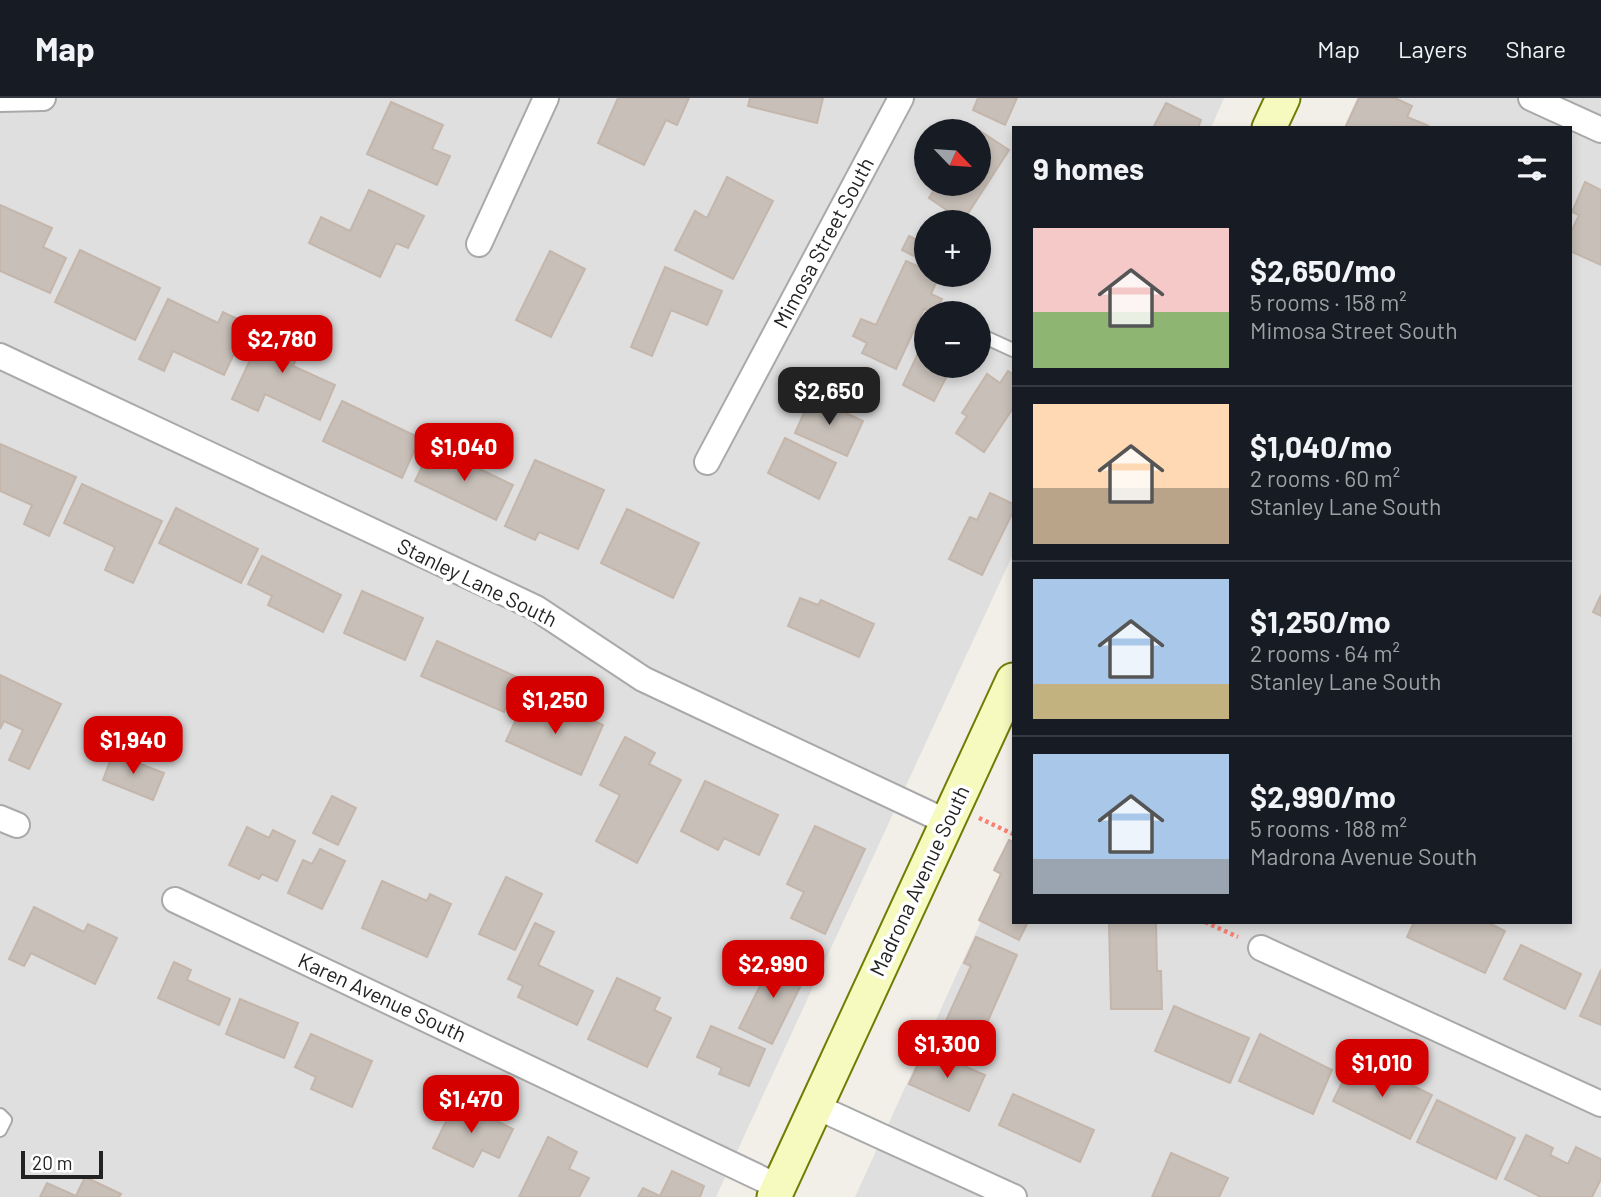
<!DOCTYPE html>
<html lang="en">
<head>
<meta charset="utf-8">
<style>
  body { margin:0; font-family:Barlow,sans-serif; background:#242831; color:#f1f3f6; height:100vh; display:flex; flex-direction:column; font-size:26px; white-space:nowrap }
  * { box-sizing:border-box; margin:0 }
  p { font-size:23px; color:#9ea1a6 }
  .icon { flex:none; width:38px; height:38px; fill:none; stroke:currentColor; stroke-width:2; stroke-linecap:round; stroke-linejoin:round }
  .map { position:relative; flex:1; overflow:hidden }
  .details { position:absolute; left:1012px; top:28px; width:560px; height:798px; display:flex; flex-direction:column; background:#171b24; border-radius:0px; box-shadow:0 4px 10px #0003 }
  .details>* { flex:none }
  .needle { width:46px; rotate:115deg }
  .tools { position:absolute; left:914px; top:21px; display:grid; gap:14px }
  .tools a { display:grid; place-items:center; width:77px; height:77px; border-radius:50%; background:#171b24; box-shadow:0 4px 10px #0003; font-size:35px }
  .scale { position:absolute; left:21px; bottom:18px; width:82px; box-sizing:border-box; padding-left:7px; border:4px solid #222; border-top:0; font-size:19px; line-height:24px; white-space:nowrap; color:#222; -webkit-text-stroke:5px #fff; paint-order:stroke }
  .price { position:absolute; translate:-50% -60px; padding:0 16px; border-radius:14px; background:#d40000; color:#fff; font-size:23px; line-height:46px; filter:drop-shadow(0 2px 4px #0008) }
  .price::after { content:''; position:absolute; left:50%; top:42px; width:21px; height:16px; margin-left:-10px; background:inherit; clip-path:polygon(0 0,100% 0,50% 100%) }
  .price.selected { background:#222; color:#fff }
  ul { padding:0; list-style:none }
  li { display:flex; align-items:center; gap:21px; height:175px; padding:0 21px }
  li+li { border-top:2px solid #363941 }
  li span { display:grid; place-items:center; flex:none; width:196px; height:140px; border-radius:0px; color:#555 }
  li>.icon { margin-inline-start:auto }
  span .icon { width:84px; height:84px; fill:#fffc; stroke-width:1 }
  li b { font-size:30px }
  h2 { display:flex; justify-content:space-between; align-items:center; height:84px; padding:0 21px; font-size:30px }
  header { display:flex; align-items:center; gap:42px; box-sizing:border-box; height:98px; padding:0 35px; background:#171b24; border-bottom:2px solid #363941 }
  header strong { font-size:33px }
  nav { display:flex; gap:38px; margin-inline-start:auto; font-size:24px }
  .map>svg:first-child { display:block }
</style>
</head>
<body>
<header>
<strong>Map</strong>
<nav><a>Map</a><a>Layers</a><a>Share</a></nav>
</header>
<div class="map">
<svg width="1601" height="1099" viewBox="0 0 1601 1099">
  <rect width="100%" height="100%" fill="#f2efe9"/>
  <g fill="#e0dfdf" fill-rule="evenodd">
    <path d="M0,0H1224L1211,30H1013V456L716,1099H0ZM926,33H978V86H926ZM926,124H978V177H926ZM926,215H978V268H926Z"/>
    <polygon points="1357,0 1601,0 1601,1099 855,1099 1013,753 1013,824 1570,824 1570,30 1344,30"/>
  </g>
  <g fill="#c7bfb8" stroke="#c4b6ab" stroke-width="2">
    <polygon points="618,0 689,0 677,27 666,22 644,67 598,45"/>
    <polygon points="750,0 823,0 817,25 748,8"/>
    <polygon points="978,0 1017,0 1005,27 973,12"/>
    <polygon points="1359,0 1395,0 1412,8 1407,19 1429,28 1345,30"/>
    <polygon points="391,4 443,27 432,51 450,58 437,87 367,56"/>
    <polygon points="1166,5 1201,22 1198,30 1153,30"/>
    <polygon points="974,29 1009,52 963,123 929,100 938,86 978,86 978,33 971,33"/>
    <polygon points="727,79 773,103 733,181 675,152 695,113 707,120"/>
    <polygon points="1585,84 1601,92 1601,167 1570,153 1570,136 1579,117 1572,114"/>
    <polygon points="369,92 424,118 408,150 396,145 380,179 309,145 321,119 350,133"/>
    <polygon points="0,107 52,130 43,149 66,160 50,195 0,173"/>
    <polygon points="909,138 926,146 926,164 902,152"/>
    <polygon points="80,152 160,190 135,242 55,204"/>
    <polygon points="550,153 585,171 551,239 516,222"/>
    <polygon points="906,163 926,172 926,177 939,178 931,196 942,201 935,215 924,211 896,271 862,255 867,245 853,238 861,221 876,227"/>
    <polygon points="665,169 722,193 707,227 671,212 652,258 631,249"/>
    <polygon points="168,201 218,225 223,214 248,226 224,277 173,253 164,273 139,261"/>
    <polygon points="268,223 306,240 293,268 335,287 320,322 265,296 258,313 232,301"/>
    <polygon points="922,247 926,249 926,268 952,268 934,303 903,287"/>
    <polygon points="1008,273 1013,276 1013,310 984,354 956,335 967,318 962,315 987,276 1000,285"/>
    <polygon points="811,299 863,323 847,358 795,335"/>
    <polygon points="342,303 420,340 402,380 323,343"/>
    <polygon points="785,340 836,365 819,401 768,375"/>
    <polygon points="0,346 76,379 49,438 24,426 32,407 0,393"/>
    <polygon points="432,348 513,387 496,422 415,383"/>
    <polygon points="535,362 604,392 578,451 539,434 535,442 505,428"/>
    <polygon points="82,386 162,423 133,485 105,472 115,449 64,425"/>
    <polygon points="990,395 1013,406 1013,414 982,477 949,461 970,419 977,422"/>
    <polygon points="176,410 258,451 241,485 159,445"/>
    <polygon points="627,411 699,445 673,500 601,465"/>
    <polygon points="262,458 341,497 323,534 268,507 272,498 248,486"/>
    <polygon points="362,493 423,520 405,562 344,535"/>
    <polygon points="1601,497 1601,518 1593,514"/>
    <polygon points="800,500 818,507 821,502 874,526 859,559 788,528"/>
    <polygon points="437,543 519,580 504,614 421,578"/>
    <polygon points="0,577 61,606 29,671 9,662 23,632 4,623 0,631"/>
    <polygon points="528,596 547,605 544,614 570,626 575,614 603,627 581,677 506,643"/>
    <polygon points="625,639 655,655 649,666 681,682 637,765 596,743 620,697 600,687"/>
    <polygon points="113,655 164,675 153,702 103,682"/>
    <polygon points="705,683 778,717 759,757 724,740 718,752 681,733"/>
    <polygon points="332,698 356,710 338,747 313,735"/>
    <polygon points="815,728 865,751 825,836 791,820 804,794 787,786"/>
    <polygon points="247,729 269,740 273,732 295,743 277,783 262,776 259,781 229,767"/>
    <polygon points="1009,742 1013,744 1013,824 1028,824 1019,842 979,822 1001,776 994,772"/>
    <polygon points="320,751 345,763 322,811 288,795 303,762 312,766"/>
    <polygon points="506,779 542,796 515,852 479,836"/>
    <polygon points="382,783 427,803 430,796 451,806 427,859 362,830"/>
    <polygon points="34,809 84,834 88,826 117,840 95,886 31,855 24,868 9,861"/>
    <polygon points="1156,824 1157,873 1161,873 1162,911 1111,911 1109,825"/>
    <polygon points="1414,824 1487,824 1505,833 1485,875 1407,839"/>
    <polygon points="535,825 554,834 538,867 593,893 577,927 518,899 523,888 508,881"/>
    <polygon points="976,839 1017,857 979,943 944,927 971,868 964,865"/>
    <polygon points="1521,847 1581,876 1565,911 1504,881"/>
    <polygon points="775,858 807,875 772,946 739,930"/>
    <polygon points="174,864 191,872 187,882 230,901 219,927 158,900"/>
    <polygon points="1601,872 1601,927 1580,918"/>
    <polygon points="617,880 660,900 654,912 671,920 647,969 588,941"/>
    <polygon points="240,901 298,925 284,960 226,936"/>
    <polygon points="1174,908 1249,940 1230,985 1155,953"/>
    <polygon points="711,928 765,951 749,988 719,976 722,970 697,959"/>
    <polygon points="311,936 372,963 352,1009 311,991 316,979 295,969"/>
    <polygon points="1260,936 1332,972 1313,1016 1239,983"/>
    <polygon points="925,951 985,977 969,1013 909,986"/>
    <polygon points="1354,960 1380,973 1377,979 1396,988 1399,981 1432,997 1410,1041 1333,1003"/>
    <polygon points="1013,996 1094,1032 1080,1064 999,1027"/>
    <polygon points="1437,1002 1515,1040 1496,1081 1417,1044"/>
    <polygon points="456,1003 513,1031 499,1060 482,1052 473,1069 433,1050"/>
    <polygon points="1526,1037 1553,1050 1550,1057 1568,1066 1576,1049 1601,1061 1601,1081 1592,1099 1541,1099 1505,1081"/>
    <polygon points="548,1039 577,1054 569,1071 589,1080 579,1099 519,1099"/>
    <polygon points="1171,1055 1228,1080 1219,1099 1152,1099"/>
    <polygon points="672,1073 704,1088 700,1099 638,1099 643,1090 660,1098"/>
    <polygon points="85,1079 121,1096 119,1099 40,1099 47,1085 76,1098"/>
  </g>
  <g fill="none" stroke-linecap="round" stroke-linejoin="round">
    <g stroke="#a9a9a9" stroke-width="16">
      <g id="service">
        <polyline points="978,236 1013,252"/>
        <polyline points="0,1017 5,1022 0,1032"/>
      </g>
    </g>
    <g stroke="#a9a9a9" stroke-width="28">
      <g id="minor">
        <polyline points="1531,0 1601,32"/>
        <polyline points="0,1 43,0"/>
        <polyline points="479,146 546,0"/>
        <polyline points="0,258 536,510 643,581 947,724"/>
        <polyline points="707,364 901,0"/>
        <polyline points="0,720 17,727"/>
        <polyline points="175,802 779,1089"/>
        <polyline points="1261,850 1601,1006"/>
        <polyline points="817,1009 1014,1099"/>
      </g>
    </g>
    <g stroke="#707d05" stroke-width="37">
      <g id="secondary">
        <polyline points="1269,30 1283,0"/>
        <polyline points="774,1099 1013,582"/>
      </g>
    </g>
    <g stroke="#fa8072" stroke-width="4.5" stroke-dasharray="3.5 3.5" stroke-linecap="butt">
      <polyline points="979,720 1013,736"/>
      <polyline points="1205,824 1238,839"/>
    </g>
    <use href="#service" stroke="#fff" stroke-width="12"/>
    <use href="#minor" stroke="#fff" stroke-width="24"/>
    <use href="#secondary" stroke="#f7fabf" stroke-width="33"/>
  </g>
  <g text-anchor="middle" stroke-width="7" stroke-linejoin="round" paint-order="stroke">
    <g font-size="21" fill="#222" stroke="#fff">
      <text transform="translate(824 145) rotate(-62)" y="7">Mimosa Street South</text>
      <text transform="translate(477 485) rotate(26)" y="7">Stanley Lane South</text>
      <text transform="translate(920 783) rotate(-65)" y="7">Madrona Avenue South</text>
      <text transform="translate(382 900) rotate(25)" y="7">Karen Avenue South</text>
    </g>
  </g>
</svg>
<div class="tools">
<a><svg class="needle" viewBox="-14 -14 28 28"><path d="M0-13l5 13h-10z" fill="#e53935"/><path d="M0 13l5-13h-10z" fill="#9ea1a6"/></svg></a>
<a>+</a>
<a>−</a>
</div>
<div class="scale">20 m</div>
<b class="price" style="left:282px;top:277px">$2,780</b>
<b class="price selected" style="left:829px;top:329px">$2,650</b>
<b class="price" style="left:464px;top:385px">$1,040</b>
<b class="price" style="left:555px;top:638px">$1,250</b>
<b class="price" style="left:133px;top:678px">$1,940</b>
<b class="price" style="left:773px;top:902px">$2,990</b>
<b class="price" style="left:947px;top:982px">$1,300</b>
<b class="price" style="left:1382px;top:1001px">$1,010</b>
<b class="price" style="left:471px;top:1037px">$1,470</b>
<section class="details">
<h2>9 homes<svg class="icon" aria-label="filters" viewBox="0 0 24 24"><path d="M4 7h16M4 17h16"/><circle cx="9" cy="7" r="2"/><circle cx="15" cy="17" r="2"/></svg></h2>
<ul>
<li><span style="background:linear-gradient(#f6c9c9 60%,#8fb573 0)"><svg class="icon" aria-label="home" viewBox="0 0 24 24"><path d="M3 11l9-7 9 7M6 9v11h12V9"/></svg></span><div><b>$2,650/mo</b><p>5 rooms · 158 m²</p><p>Mimosa Street South</p></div></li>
<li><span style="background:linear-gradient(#ffd9b3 60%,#b9a48a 0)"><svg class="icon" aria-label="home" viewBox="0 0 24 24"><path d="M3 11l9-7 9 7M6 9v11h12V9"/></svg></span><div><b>$1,040/mo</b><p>2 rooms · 60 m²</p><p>Stanley Lane South</p></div></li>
<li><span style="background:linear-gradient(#a9c7e8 75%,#c2b280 0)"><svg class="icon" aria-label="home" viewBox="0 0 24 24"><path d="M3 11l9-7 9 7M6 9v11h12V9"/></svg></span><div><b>$1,250/mo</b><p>2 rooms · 64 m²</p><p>Stanley Lane South</p></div></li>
<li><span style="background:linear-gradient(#a9c7e8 75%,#9aa5b1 0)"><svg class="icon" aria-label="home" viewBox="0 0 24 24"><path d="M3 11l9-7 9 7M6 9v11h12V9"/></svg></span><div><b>$2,990/mo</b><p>5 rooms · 188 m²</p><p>Madrona Avenue South</p></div></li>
</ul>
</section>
</div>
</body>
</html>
